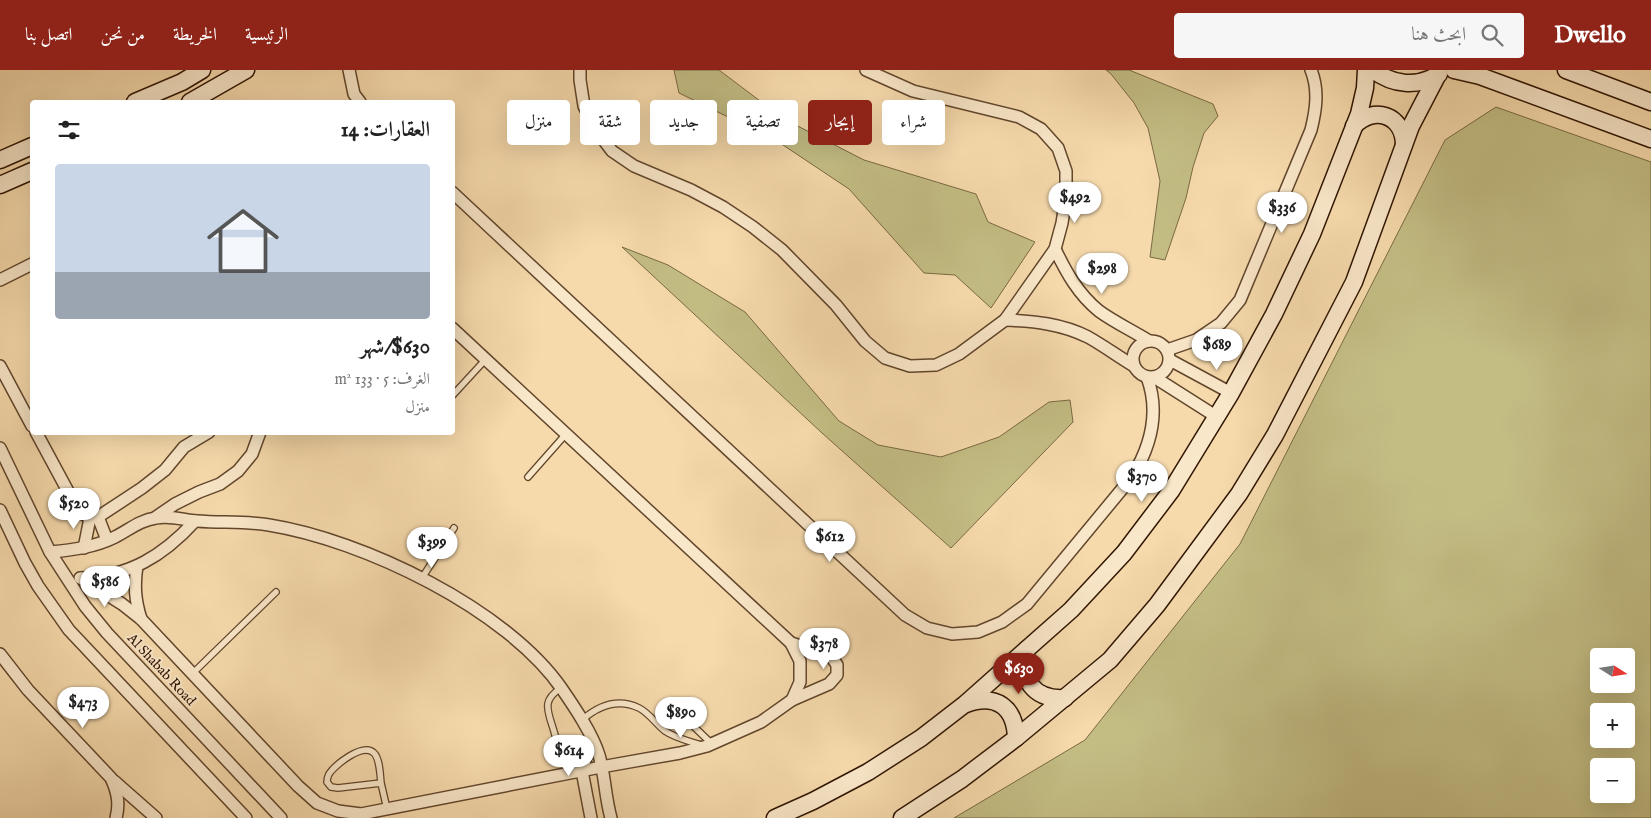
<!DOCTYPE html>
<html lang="ar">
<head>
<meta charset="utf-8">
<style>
  body { margin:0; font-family:"IM FELL English",Amiri,serif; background:#f6f6f6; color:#222; direction:rtl; height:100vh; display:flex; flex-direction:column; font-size:19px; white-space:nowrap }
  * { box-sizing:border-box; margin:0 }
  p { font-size:16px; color:#767676 }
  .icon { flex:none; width:28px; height:28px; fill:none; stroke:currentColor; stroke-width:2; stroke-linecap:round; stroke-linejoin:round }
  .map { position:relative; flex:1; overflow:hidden; direction:ltr }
  .side { position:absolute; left:30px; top:30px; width:425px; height:335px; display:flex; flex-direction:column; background:#fff; border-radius:5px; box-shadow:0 5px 20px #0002; direction:rtl }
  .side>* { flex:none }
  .guide { position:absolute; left:470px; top:30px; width:475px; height:45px; direction:rtl; display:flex; gap:10px }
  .needle { width:32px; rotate:102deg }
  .buttons { position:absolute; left:1590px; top:578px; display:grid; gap:10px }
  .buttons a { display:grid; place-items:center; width:45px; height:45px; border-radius:5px; background:#fff; box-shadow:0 5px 20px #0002; font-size:25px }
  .price { position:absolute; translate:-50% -42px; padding:0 11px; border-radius:18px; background:#fff; color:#222; font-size:16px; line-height:32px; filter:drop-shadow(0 1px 2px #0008) }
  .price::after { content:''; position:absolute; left:50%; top:30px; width:15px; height:11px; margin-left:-8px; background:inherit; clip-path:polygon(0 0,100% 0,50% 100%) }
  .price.active { background:#8f2418; color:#fff }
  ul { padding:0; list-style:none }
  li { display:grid; align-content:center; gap:10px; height:265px; padding:0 25px }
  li+li { border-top:1px solid #e0e0e0 }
  li span { display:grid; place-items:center; height:155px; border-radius:5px; color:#555 }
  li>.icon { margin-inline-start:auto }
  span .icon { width:90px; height:90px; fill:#fffc; stroke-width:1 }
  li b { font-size:21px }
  h2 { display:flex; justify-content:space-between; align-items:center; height:60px; padding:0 25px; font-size:21px }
  .pill { padding:0 18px; border-radius:5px; background:#fff; box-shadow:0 5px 20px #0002; font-size:18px; line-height:45px }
  .pill.active { background:#8f2418; color:#fff }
  header { display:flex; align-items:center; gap:30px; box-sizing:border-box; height:70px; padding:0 25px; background:#8f2418; color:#fff }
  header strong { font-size:24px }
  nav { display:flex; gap:28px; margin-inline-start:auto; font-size:18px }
  .search { width:350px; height:45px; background:#f6f6f6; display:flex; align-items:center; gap:12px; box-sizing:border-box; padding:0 18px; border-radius:5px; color:#767676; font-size:19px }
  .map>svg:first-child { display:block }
</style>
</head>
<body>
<header>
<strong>Dwello</strong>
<div class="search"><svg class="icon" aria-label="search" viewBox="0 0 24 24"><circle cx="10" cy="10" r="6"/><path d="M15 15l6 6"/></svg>ابحث هنا</div>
<nav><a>الرئيسية</a><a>الخريطة</a><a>من نحن</a><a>اتصل بنا</a></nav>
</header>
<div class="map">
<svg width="1651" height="748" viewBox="0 0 1651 748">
  <rect width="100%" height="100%" fill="#f6daac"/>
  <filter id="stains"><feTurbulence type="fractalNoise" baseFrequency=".004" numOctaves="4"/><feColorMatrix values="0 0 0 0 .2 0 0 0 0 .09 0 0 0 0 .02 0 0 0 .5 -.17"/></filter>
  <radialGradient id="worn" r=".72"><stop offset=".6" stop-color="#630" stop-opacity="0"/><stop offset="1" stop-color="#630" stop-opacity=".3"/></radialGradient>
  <g fill="#c3bd84" stroke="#7a6943" fill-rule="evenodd">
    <polygon points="674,0 719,0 784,49 864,90 976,124 988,152 1035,172 991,238 955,205 924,203 849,119 777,71 679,23"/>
    <polygon points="1106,0 1129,0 1213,34 1218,46 1204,63 1193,97 1186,128 1165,190 1150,187 1160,111 1148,58 1134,33 1111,4"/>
    <path d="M1496,37L1651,92V748H954L1085,670L1240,474L1445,70ZM1626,586V614H1599V586ZM1599,641H1626V669H1599ZM1599,696H1626V724H1599Z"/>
    <polygon points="622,177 668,195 745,242 839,351 878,375 941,387 999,367 1049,332 1070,330 1073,352 951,478 822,363"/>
  </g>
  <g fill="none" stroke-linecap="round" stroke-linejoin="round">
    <g stroke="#62462c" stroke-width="8">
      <g id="lane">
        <polyline points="452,326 486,289"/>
        <polyline points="528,407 566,364"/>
        <polyline points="422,508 454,458"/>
        <polyline points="192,604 276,522"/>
        <polyline points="688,639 685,643 686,649 712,674"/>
        <path d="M582,650C598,636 618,628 639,638C649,643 656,654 665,661C675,668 689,671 701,675"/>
        <path d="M560,682C557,673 555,664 552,655C546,637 544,629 561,618"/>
        <path d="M381,713C380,705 380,689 374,683C363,672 335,695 329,704C328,706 327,710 327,712L331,717L338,718L381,713L387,739"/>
      </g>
    </g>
    <g stroke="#62462c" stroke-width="14">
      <g id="street">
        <polyline points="349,0 354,24 360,32"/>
        <polyline points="580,0 580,10 584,36 596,60 612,81 634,96 691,120 723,137 753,157 782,180 836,235 865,271 885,288 910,296 936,295 959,284 1005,250 1055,179 1062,153 1066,127 1066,101 1058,78 1041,59 1019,47 913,21 866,0"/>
        <path d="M452,122L905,545L927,558L952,564L978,562L1002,552L1027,534L1132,407C1151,376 1160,342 1147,307"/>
        <path d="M1055,179C1066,202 1078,224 1099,241C1114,252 1133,261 1149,271"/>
        <polyline points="0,210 32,194"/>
        <path d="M1005,250C1034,251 1062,254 1088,267C1104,276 1119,287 1134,296"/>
        <circle cx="1151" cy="289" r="18"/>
        <path d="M1167,280L1196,270L1221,253L1240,230L1311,60C1316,40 1319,20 1311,0"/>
        <polyline points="1170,290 1231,323"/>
        <polyline points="0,296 32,356"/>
        <polyline points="1154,307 1217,347"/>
        <path d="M36,362L77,438C84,446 88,448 98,447L142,418L165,400L184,377L209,362"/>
        <polyline points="0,378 50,482 85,536 107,563 281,748"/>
        <polyline points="0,440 25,493 38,516 69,560 246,748"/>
        <polyline points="98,447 107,470"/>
        <polyline points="156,447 175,434 199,422 220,414 238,401 252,384 260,362"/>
        <polyline points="84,478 90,448"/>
        <path d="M50,482C73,480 95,477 115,467C129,460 140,450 156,448C171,445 183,450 197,451C221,453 245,451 269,455C363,470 507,539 562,619C575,638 592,663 599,685C605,705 605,727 611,748"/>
        <path d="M137,496C134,516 135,530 141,549"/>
        <path d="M80,508C129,507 163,486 195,451"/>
        <polyline points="81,508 122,534 141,549 298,716 317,733 338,741 361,744 601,697 680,683 707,676 761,652 792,630 800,612 800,591 791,573 452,258"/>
        <polyline points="791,573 831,586 837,595 837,605 829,614 792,630"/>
        <path d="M0,584L28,620L111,708C117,721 120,733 116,748"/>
        <polyline points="114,711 156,748"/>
        <polyline points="591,748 582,701 586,687 594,674"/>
      </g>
    </g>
    <g stroke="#301502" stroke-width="19">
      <g id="secondary">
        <path d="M1373,0C1393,15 1417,18 1439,4"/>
        <polyline points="1454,0 1480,6 1651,69"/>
        <polyline points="1566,0 1651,32"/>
        <polyline points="135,32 182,12 202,0"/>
        <polyline points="190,32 246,0"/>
        <path d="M1354,56C1374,35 1403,45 1404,74"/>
        <polyline points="0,90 32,76"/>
        <polyline points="0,115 32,101"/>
        <path d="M1027,579C1018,609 1034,630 1065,628"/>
        <path d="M966,634C996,623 1015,637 1016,668"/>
        <polyline points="775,748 813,731 868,702 921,668 965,634 1071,540 1124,483 1171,421 1231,323 1274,244 1312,164 1359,44 1365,18 1366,0"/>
        <polyline points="902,748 962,709 1016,668 1110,590 1157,535 1239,424 1275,365 1354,212 1411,56 1437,6"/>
      </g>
    </g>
    <use href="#lane" stroke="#f9e7c9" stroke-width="5.5"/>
    <use href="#street" stroke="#f9e7c9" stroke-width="11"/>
    <use href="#secondary" stroke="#f9e7c9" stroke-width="16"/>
  </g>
  <g text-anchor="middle" stroke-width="4" stroke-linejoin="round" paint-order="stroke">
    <g font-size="14" fill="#301502" stroke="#f9e7c9">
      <text transform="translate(162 599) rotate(47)" y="5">Al Shabab Road</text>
    </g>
  </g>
  <rect width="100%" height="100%" filter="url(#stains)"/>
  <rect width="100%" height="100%" fill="url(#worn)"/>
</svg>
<div class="buttons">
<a><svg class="needle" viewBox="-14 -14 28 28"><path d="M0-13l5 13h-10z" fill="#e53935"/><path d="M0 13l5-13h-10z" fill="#767676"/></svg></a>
<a>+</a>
<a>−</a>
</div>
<b class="price" style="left:1075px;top:154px">$492</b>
<b class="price" style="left:1282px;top:164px">$336</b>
<b class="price" style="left:1102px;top:225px">$298</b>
<b class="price" style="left:1217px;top:301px">$689</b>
<b class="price" style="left:1142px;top:433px">$370</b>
<b class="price" style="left:74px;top:460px">$520</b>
<b class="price" style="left:830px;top:493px">$612</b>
<b class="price" style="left:432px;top:499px">$399</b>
<b class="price" style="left:105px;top:538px">$586</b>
<b class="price" style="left:824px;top:600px">$378</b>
<b class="price active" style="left:1019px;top:625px">$630</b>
<b class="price" style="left:83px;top:659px">$473</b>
<b class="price" style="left:681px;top:669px">$890</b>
<b class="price" style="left:569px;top:707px">$614</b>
<div class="guide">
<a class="pill">شراء</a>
<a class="pill active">إيجار</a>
<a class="pill">تصفية</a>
<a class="pill">جديد</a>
<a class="pill">شقة</a>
<a class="pill">منزل</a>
</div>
<section class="side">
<h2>العقارات: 14<svg class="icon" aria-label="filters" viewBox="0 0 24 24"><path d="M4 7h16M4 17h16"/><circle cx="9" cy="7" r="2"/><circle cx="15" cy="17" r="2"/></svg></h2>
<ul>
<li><span style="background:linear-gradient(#c9d6e8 70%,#9aa5b1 0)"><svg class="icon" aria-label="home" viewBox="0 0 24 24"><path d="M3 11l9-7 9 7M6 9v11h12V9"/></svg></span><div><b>$630/شهر</b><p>الغرف: 5 · 133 m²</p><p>منزل</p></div></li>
</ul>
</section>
</div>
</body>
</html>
